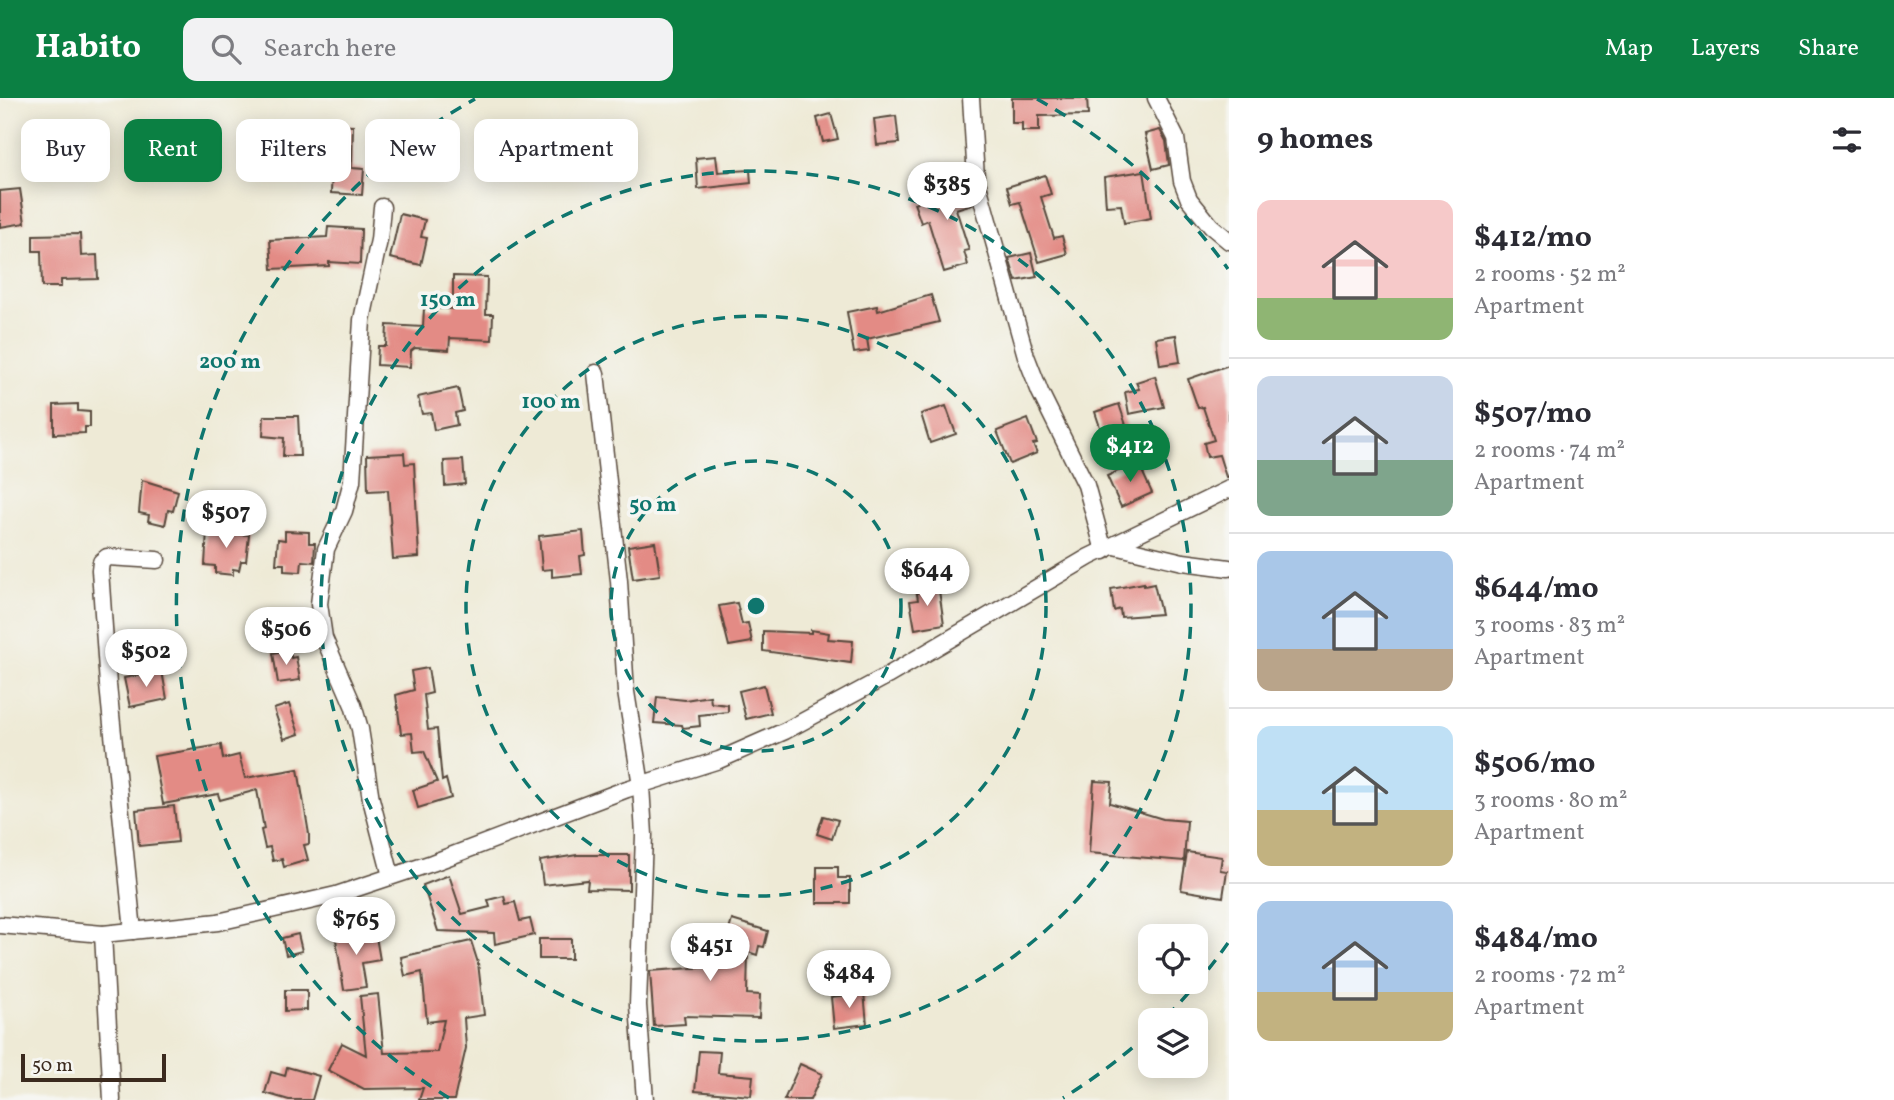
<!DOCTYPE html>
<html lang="en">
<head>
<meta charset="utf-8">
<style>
  body { margin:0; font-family:Vollkorn,serif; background:#f2f2f3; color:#2b2b33; height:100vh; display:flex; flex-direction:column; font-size:26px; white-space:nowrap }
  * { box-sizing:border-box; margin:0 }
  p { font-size:23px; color:#7c7c81 }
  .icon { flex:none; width:38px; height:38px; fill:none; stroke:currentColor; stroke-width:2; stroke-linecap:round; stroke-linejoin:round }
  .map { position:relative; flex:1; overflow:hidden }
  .details { display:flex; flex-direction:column; background:#fff; width:665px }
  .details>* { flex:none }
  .banner { position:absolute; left:21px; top:21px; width:665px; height:63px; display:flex; gap:14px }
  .controls { position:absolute; left:1138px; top:826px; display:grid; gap:14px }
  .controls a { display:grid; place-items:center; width:70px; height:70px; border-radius:14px; background:#fff; box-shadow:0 4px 18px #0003; font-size:35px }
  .scale { position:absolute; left:21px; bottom:18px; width:145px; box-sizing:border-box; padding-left:7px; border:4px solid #3b2a1e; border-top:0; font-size:19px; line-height:24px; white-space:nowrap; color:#3b2a1e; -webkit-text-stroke:5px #f6f6f2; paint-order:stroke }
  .price { position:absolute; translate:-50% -60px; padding:0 16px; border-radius:24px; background:#fff; color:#222; font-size:23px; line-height:46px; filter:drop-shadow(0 2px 4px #0008) }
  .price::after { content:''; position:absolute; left:50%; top:42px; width:21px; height:16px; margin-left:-10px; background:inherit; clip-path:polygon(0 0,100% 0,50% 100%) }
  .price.selected { background:#0b8043; color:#fff }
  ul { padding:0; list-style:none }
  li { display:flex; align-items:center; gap:21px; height:175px; padding:0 28px }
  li+li { border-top:2px solid #e1e1e2 }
  li span { display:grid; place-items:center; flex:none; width:196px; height:140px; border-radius:14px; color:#555 }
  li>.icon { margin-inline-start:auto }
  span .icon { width:84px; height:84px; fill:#fffc; stroke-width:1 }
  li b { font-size:30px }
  h2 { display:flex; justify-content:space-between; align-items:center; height:84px; padding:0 28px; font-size:30px }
  .pill { padding:0 24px; border-radius:14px; background:#fff; box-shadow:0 4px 18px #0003; font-size:24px; line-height:63px }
  .pill.selected { background:#0b8043; color:#fff }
  header { display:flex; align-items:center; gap:42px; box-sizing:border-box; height:98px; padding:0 35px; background:#0b8043; color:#fff }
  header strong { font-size:33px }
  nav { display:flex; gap:38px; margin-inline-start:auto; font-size:24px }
  .search { width:490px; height:63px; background:#f2f2f3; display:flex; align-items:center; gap:18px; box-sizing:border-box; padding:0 24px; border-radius:14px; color:#7c7c81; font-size:26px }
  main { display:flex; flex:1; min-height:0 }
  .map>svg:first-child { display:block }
</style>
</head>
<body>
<header>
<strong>Habito</strong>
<div class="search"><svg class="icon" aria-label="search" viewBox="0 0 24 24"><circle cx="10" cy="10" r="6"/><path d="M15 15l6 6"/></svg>Search here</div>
<nav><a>Map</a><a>Layers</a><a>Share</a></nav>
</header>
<main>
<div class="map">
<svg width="1229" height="1002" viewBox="0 0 1229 1002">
  <rect width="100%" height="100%" fill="#f6f6f2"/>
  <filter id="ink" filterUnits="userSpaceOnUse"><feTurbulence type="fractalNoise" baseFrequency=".0143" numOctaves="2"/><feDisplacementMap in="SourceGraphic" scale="14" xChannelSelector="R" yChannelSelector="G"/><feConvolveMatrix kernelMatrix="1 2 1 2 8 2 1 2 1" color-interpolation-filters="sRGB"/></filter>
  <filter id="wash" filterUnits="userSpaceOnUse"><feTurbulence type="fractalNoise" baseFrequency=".00686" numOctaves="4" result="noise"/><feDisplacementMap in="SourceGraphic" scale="28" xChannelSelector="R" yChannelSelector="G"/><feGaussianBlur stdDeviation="1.57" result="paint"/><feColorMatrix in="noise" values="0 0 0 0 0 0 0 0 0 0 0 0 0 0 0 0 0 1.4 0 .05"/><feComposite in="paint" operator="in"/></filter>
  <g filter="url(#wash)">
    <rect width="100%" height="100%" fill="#eeead6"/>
    <g id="blocks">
      <g fill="#e38b85">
        <polygon points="1012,0 1087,0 1088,17 1039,18 1039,33 1022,33 1022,25 1012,25"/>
        <polygon points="831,16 838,41 823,44 817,20"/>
        <polygon points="896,18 899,45 877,47 874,21"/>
        <polygon points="323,27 353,28 352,70 364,71 362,97 331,95 332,72 289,79 288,69 279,70 274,39 322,32"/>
        <polygon points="1160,32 1166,43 1169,67 1153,71 1145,36"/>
        <polygon points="716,58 718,74 750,72 751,85 698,91 696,60"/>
        <polygon points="1144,73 1151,120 1124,125 1121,107 1106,108 1104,79"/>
        <polygon points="1045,77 1051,96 1041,99 1054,140 1062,138 1067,156 1039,164 1020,104 1012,106 1007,89"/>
        <polygon points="958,80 959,83 965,81 972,106 956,111 969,152 964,153 968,167 944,174 928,122 921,125 914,105 943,94 940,86"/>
        <polygon points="20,91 25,125 0,129 0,93"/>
        <polygon points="400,116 425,122 421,139 427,140 421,167 390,160"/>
        <polygon points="328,129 361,131 360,166 329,164 329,168 272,171 270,142 327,139"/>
        <polygon points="80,136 81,158 97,157 98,181 61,182 61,189 42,189 41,153 33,153 33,137"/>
        <polygon points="1031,155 1037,179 1016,183 1009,160"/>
        <polygon points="453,178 487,179 486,216 493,216 492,242 450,240 449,252 415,250 411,253 410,269 377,267 378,248 386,248 387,227 423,229 424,210 453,211"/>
        <polygon points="931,197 939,224 867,241 869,253 854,255 847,214 877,208 878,213"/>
        <polygon points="1176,237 1180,264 1160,267 1156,240"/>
        <polygon points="1229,267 1229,379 1226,379 1219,357 1207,359 1204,345 1214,342 1203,309 1198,310 1188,281"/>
        <polygon points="1155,278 1164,309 1129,316 1125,294 1139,291 1136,284"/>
        <polygon points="458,290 463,313 455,315 457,327 434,332 431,315 422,316 418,299"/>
        <polygon points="78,306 78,313 90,314 90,329 85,329 85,335 54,336 54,307"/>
        <polygon points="1119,306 1127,330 1112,335 1110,329 1101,332 1095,314"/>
        <polygon points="946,308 956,336 930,345 921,316"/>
        <polygon points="264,318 298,318 300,358 283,358 284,340 263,338"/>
        <polygon points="1028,321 1037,345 1033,346 1037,355 1010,366 997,333"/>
        <polygon points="404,355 405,366 414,365 419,459 393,461 388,392 368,393 367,357"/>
        <polygon points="463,362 465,386 445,388 444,363"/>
        <polygon points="1138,364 1152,395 1121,409 1107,378"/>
        <polygon points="142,382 178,393 173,413 168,412 165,427 148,423 149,417 139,415"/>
        <polygon points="218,428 239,430 238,436 249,437 246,463 241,463 239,472 233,471 233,477 215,475 215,468 205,467 207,432 218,433"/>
        <polygon points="285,433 309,434 309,445 315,445 314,464 302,463 301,474 284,473 284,466 276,466 278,441 285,442"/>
        <polygon points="583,433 585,457 580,458 582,476 552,479 552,471 542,472 539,438"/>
        <polygon points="655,444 660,477 633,481 628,448"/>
        <polygon points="1144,485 1144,488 1154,486 1161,516 1121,519 1120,511 1114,513 1111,491"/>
        <polygon points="938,486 944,526 915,531 910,503 918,502 916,490"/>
        <polygon points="737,505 742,526 748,525 752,544 729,548 719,508"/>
        <polygon points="811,532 829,535 828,541 853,543 851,565 763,553 763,533 811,535"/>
        <polygon points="290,552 291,560 296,559 300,582 278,585 273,555"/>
        <polygon points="428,570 432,595 424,597 428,632 437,631 442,683 446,681 451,700 418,710 413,692 437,684 424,653 414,654 412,635 401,636 396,597 414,592 411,573"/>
        <polygon points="162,573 167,601 130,609 124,580"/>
        <polygon points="764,587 771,615 746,621 739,593"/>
        <polygon points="710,598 711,605 728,607 728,614 699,617 700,628 683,630 682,627 654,625 657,599 685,602"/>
        <polygon points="289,606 299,636 284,641 274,611"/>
        <polygon points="221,647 223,661 239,657 245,680 298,671 309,736 309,746 304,747 308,762 284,769 282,761 273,763 270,749 265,750 261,732 264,731 257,692 220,702 218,696 163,706 154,658"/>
        <polygon points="1094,683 1112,684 1110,705 1163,721 1187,723 1184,763 1089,755"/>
        <polygon points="174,708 178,744 139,748 136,712"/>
        <polygon points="823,718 838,722 832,741 817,736"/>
        <polygon points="1187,754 1222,759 1220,772 1227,773 1223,799 1181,792"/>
        <polygon points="577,757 629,757 629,792 587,791 588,782 543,787 540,763"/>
        <polygon points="817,769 838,769 838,780 850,780 850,805 817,805"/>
        <polygon points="449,777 462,816 490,809 488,802 504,798 506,806 515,804 520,823 530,821 534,837 495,846 494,835 438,833 423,787"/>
        <polygon points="732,822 768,833 764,849 759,848 757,857 748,854 747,896 760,897 759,920 684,918 685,926 654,928 650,873 707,869 707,863 720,863"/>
        <polygon points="350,832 351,838 375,833 380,862 362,865 366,889 344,892 335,835"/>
        <polygon points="298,836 302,853 286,857 282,840"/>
        <rect x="539" y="841" width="32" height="20"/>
        <polygon points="471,843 478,865 484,917 464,920 466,950 454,1002 419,1002 423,990 364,991 328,972 342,945 366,957 360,898 378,896 384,955 437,954 444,922 427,924 422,874 405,878 401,859"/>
        <polygon points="285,892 307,892 307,912 285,913"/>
        <polygon points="864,895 867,926 834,930 831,899"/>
        <polygon points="699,953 720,954 718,975 753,978 751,998 695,993"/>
        <polygon points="800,966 822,976 810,1002 784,1002"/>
        <polygon points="287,969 319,978 312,1002 289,1002 265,995 271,974 285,978"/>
      </g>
    </g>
  </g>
  <g filter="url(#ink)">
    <use href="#blocks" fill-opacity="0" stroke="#56473a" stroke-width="2"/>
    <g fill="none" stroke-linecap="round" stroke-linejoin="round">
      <g stroke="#56473a" stroke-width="19">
        <g id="minor">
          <polyline points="971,0 976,80 1026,258 1040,294 1086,387 1104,453"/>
          <polyline points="1156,0 1176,40 1182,83 1189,101 1211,128 1229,143"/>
          <polyline points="382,109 379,142 362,222 352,383 344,413 326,451 319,506 324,540 353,607 360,631 371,701 391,778"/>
          <polyline points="596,275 619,483 626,594 641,687 644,737 638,907 645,1002"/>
          <polyline points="1115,448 1183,464 1229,470"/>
          <polyline points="0,827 103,836 218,824 336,797 432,765 627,691 719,662 785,633 887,578 1089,459 1229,391"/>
          <polyline points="133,833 108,587 100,472 101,464 107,459 157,462"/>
          <polyline points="103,836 112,1002"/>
        </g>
      </g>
      <use href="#minor" stroke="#fff" stroke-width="16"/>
    </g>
  </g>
  <g fill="none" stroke="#0f766e" stroke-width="3.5" stroke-dasharray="12 9">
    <circle cx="756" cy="508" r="145"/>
    <circle cx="756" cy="508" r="290"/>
    <circle cx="756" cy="508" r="435"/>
    <path d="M1228 845A580 580 0 0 1 1163 922M1148 936A580 580 0 0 1 1063 1000M449 1000A580 580 0 0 1 475 1M1037 1A580 580 0 0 1 1228 171"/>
  </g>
  <circle cx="756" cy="508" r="10" fill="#0f766e" stroke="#f6f6f2" stroke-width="3.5"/>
  <g font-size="21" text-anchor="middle" font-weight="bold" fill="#0f766e" stroke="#f6f6f2" stroke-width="7" stroke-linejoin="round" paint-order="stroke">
    <text x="448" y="208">150 m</text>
    <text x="230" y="270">200 m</text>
    <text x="551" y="310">100 m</text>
    <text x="653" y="413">50 m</text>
  </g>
</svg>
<div class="controls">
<a><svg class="icon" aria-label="locate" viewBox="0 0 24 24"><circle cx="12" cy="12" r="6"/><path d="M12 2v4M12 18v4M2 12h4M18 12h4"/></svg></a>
<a><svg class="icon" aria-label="layers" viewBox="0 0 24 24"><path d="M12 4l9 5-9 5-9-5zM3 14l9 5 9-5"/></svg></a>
</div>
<div class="scale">50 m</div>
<b class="price" style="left:947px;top:124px">$385</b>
<b class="price selected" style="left:1130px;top:386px">$412</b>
<b class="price" style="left:226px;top:452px">$507</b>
<b class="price" style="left:927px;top:510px">$644</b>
<b class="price" style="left:286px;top:569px">$506</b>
<b class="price" style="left:146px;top:591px">$502</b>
<b class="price" style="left:356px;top:859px">$765</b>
<b class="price" style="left:710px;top:885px">$451</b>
<b class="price" style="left:849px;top:912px">$484</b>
<div class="banner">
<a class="pill">Buy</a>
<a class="pill selected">Rent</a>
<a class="pill">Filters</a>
<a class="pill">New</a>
<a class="pill">Apartment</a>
</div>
</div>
<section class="details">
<h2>9 homes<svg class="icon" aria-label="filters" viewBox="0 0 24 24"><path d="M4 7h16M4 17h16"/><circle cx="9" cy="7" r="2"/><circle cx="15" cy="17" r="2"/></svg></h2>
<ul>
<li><span style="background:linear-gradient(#f6c9c9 70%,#8fb573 0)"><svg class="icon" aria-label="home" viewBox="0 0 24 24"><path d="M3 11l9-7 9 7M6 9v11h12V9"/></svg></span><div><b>$412/mo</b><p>2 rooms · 52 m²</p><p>Apartment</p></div></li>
<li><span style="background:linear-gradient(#c9d6e8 60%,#7fa58c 0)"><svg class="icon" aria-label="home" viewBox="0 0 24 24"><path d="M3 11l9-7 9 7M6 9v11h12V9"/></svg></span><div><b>$507/mo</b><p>2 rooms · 74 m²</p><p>Apartment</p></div></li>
<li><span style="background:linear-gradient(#a9c7e8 70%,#b9a48a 0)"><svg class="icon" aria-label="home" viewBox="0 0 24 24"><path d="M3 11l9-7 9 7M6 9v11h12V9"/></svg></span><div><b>$644/mo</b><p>3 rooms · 83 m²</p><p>Apartment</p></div></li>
<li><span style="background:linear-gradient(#bfe0f5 60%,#c2b280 0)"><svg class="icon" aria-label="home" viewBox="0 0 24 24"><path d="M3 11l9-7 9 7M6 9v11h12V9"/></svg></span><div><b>$506/mo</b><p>3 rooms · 80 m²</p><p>Apartment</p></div></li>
<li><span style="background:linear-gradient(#a9c7e8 65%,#c2b280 0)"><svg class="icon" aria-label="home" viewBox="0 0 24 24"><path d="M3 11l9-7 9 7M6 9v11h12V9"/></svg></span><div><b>$484/mo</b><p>2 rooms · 72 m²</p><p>Apartment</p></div></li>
</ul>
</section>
</main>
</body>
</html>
